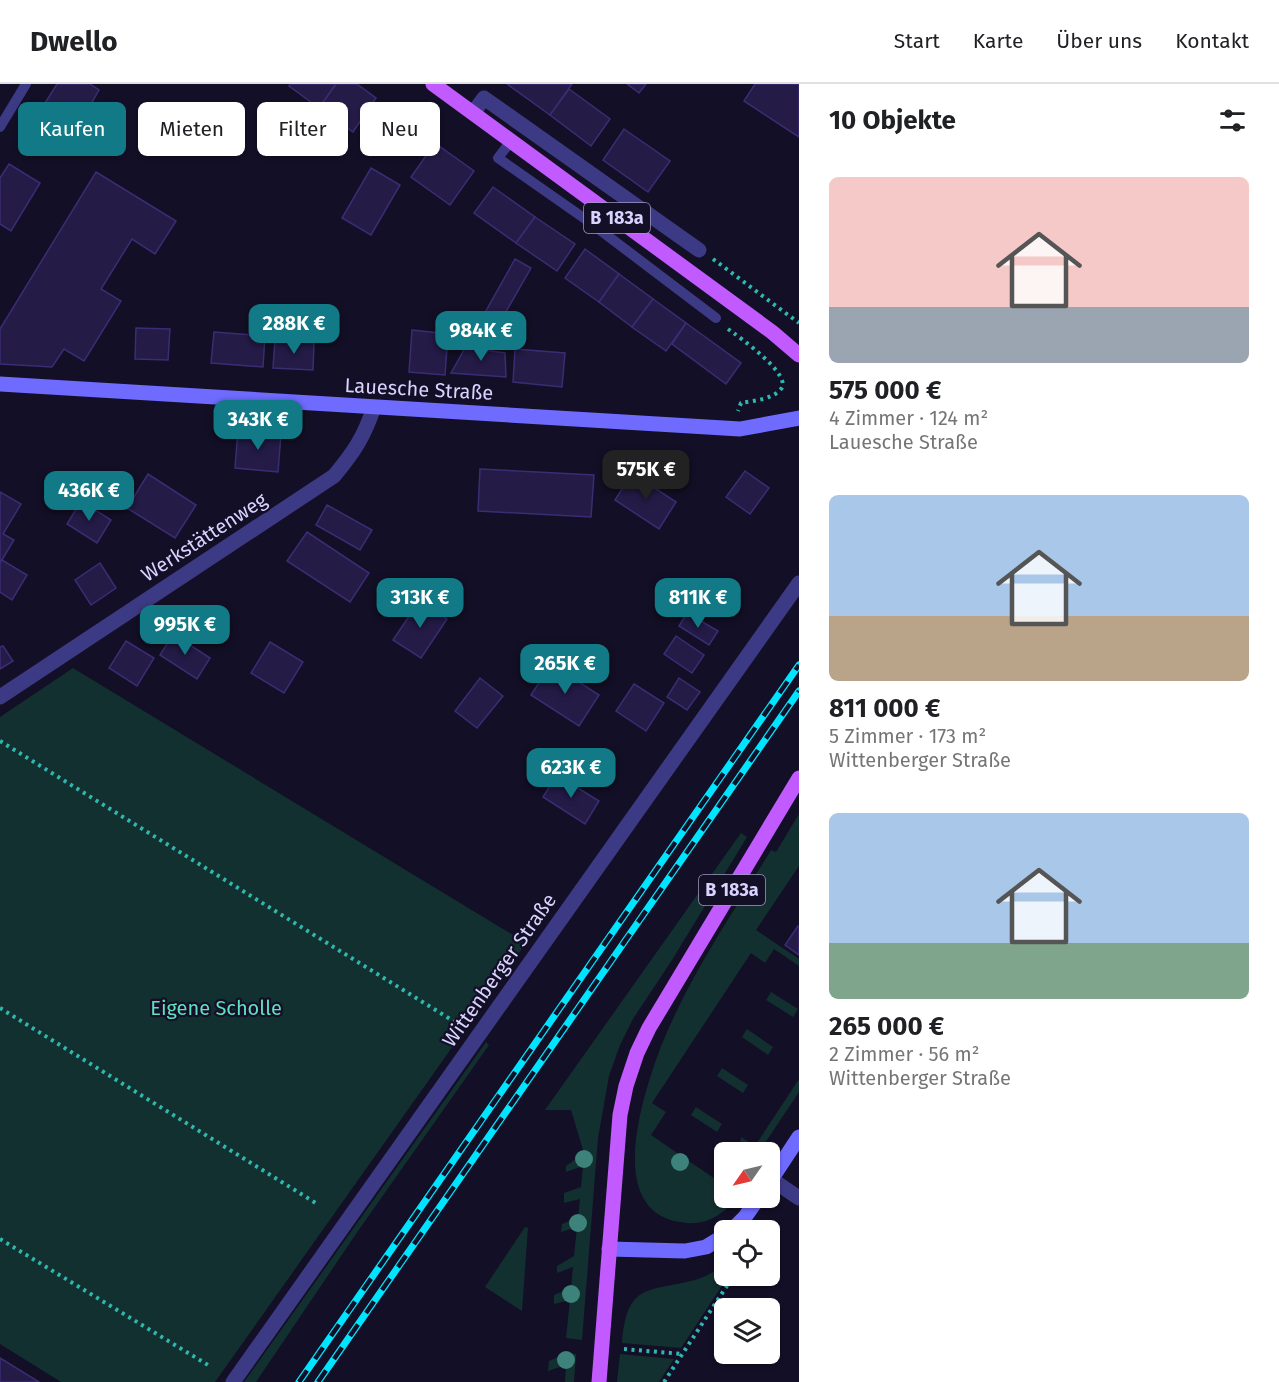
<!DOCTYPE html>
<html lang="de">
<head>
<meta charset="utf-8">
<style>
  body { margin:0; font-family:"Fira Sans",sans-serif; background:#f6f6f6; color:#202124; height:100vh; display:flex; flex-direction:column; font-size:22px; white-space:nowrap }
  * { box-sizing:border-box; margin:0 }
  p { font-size:20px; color:#757577 }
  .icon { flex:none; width:33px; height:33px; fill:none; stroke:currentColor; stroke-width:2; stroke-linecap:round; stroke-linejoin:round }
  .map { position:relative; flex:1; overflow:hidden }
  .panel { display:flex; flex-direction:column; background:#fff; width:480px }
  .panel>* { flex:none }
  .banner { position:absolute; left:18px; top:18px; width:570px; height:54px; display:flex; gap:12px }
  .needle { width:39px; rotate:236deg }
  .buttons { position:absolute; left:714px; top:1058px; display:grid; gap:12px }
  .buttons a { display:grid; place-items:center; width:66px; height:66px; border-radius:9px; background:#fff; box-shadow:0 2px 4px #0004; font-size:30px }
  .price { position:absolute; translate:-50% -51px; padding:0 14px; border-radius:12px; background:#127987; color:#fff; font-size:20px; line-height:39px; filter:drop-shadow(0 2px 3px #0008) }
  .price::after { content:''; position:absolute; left:50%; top:36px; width:18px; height:14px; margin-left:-9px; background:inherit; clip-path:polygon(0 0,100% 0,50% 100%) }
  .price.selected { background:#222; color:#fff }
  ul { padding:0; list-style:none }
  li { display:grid; align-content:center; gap:12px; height:318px; padding:0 30px }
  li span { display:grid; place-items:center; height:186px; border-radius:9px; color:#555 }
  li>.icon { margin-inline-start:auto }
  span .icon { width:108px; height:108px; fill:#fffc; stroke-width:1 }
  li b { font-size:26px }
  h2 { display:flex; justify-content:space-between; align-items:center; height:72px; padding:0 30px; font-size:26px }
  .tag { padding:0 21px; border-radius:9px; background:#fff; box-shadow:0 2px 4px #0004; font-size:21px; line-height:54px }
  .tag.selected { background:#127987; color:#fff }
  header { display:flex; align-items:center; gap:36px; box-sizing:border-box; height:84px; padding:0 30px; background:#fff; border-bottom:2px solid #e0e0e0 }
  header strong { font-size:28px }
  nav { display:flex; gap:33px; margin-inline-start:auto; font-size:21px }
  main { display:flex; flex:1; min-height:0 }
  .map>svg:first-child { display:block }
</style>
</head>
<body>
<header>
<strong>Dwello</strong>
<nav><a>Start</a><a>Karte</a><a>Über uns</a><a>Kontakt</a></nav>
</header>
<main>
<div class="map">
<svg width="799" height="1298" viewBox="0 0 799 1298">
  <rect width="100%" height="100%" fill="#130f26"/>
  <g fill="#12302f">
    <polygon points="73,584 526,859 215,1298 61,1298 0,1260 0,633"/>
    <path d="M799,730V782L756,846L799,875V882L774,865L765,879L751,869L652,1019L666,1028L651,1051L718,1097L724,1088V1113H737C726,1129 707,1141 687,1139C613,1134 635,1042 650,994C675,912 727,839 771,766L776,768Z"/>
    <polygon points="741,749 747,753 672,876 633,935 620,961 609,992 598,1054 582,1256 566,1254 570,1216 554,1220 554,1211 571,1204 573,1183 557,1189 557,1182 574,1172 577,1143 561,1148 562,1140 578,1134 580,1115 564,1119 564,1109 581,1103 583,1082 566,1088 566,1082 584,1069 571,1026 545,1026"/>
    <polygon points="771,908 798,925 793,933 766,916"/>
    <polygon points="747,945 773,963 768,971 742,953"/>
    <polygon points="486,958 489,961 358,1147 256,1298 244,1298"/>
    <polygon points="722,984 748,1001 743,1009 717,992"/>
    <polygon points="799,995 799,1008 759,1068 749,1068 740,1062 741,1053 755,1062"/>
    <polygon points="696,1023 722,1040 717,1048 691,1031"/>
    <polygon points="525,1143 528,1144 522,1227 485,1203"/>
    <path d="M724,1181V1191H729L681,1264L622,1259C627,1199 647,1208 695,1196C706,1193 715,1187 724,1181Z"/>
    <polygon points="565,1270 576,1270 574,1298 565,1298 566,1281 548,1287 549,1277"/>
    <polygon points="620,1270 674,1275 659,1298 617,1298"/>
  </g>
  <g fill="#241b47" stroke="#3b2d73" stroke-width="1.5">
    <polygon points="57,0 90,0 99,6 87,27 81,23 68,44 40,27"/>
    <polygon points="290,0 336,0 319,24 289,2"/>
    <polygon points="336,0 357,0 376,14 353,48 319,24"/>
    <polygon points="507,0 572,0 550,31"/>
    <polygon points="627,0 646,0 639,9"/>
    <polygon points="755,0 799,0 799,53 744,17"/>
    <polygon points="569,5 610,35 591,62 550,31"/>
    <polygon points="624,45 670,77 648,108 603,76"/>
    <polygon points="435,59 474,87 450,121 411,93"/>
    <polygon points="9,80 40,99 11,147 0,140 0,94"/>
    <polygon points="371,84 400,101 371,151 342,134"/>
    <polygon points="96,88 176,137 155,170 132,155 101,205 121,217 84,277 64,265 52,283 0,280 0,245"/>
    <polygon points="493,103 535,133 516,159 474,129"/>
    <polygon points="535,133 575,160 557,187 516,159"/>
    <polygon points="585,165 619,190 599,218 565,194"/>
    <polygon points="515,175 531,184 484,266 469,257"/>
    <polygon points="619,190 653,215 632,243 599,218"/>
    <polygon points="653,215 686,239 666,267 632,243"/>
    <polygon points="686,239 741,279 726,300 672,260"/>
    <polygon points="136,244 170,245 168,276 135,275"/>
    <polygon points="412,246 448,250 445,291 409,288"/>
    <polygon points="214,248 265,252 263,283 211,279"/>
    <polygon points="275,256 314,258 313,286 273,284"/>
    <polygon points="469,257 484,266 505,269 506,293 451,289"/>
    <polygon points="515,265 565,269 562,303 513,298"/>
    <polygon points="238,346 281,350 278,388 235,384"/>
    <polygon points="480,385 594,391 591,433 478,427"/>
    <polygon points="745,387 769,404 750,430 726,413"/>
    <polygon points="632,389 676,418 659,445 615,416"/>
    <polygon points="148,390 196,421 175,454 127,424"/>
    <polygon points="0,408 21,420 3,450 14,456 0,479"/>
    <polygon points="81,417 111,436 97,459 67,440"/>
    <polygon points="327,421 372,446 360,466 316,441"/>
    <polygon points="307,448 369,489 350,518 287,477"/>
    <polygon points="2,476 27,491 12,516 0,508 0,479"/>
    <polygon points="100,479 116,504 91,521 75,496"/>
    <polygon points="420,516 447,535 421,574 393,556"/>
    <polygon points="687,529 718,547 709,561 679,542"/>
    <polygon points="173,550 210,574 197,595 160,571"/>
    <polygon points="676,552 704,571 692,589 664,570"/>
    <polygon points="126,557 154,574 137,602 109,584"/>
    <polygon points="270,558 303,578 284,609 251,589"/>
    <polygon points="3,562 13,577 0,585 0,563"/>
    <polygon points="551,580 599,611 579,642 531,611"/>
    <polygon points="480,594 503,612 477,644 455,627"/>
    <polygon points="679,594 700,608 687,626 667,613"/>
    <polygon points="634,600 664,619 646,647 616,627"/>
    <polygon points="557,691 599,717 585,740 543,713"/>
    <polygon points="798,842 799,843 799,871 785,861"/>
    <polygon points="0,1274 39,1298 0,1298"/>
  </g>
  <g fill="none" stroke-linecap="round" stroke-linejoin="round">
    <g stroke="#2fb8b0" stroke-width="4" stroke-dasharray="3 4.5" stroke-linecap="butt">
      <polyline points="713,175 799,239"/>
      <path d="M728,245C739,253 793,291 781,305C773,315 753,317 741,319L738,327"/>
      <polyline points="0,657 455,938"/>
      <polyline points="0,924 319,1121"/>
      <polyline points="0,1155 208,1281"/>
      <polyline points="624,1265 682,1270"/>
      <polyline points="664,1298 734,1191"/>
    </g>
    <g stroke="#3d3a85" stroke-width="10">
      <polyline points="0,43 26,0"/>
      <polyline points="511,57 498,74 588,137 716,234"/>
    </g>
    <g stroke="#3d3a85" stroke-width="15">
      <polyline points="473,29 484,14 699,166"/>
      <path d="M0,613L334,392C354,368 364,353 374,323"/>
      <polyline points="771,1095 799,1114"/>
      <polyline points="233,1298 799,499"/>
    </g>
    <g stroke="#6f6bff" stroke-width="15">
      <polyline points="0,300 740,345 799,334"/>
      <polyline points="770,1097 799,1053"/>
      <polyline points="732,1146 745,1133 759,1113"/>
      <polyline points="609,1165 685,1167 706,1163 724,1152"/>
    </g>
    <g stroke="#c25bff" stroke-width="15">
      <polyline points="433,0 772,248 799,271"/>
      <polyline points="599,1298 620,1031 626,1002 637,969 649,944 799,694"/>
    </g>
    <g stroke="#00e5ff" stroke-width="7">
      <g id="rail">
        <polyline points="299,1298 799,581"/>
        <polyline points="318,1298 799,607"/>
      </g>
    </g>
    <use href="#rail" stroke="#130f26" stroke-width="4.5" stroke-dasharray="14" stroke-linecap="butt"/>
  </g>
  <g fill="#3d827b">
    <circle cx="584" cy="1075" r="9"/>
    <circle cx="680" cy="1078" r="9"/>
    <circle cx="578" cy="1139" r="9"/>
    <circle cx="571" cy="1210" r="9"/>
    <circle cx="566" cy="1276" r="9"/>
  </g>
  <g text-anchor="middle" stroke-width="4.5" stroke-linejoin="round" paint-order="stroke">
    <g fill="#130f26" stroke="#9e99be" stroke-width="1.5">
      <rect x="584" y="119" width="66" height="30" rx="4.5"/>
      <rect x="699" y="791" width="66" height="30" rx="4.5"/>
    </g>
    <g font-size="18" font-weight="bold" fill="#d9d4ff">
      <text x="617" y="140">B 183a</text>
      <text x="732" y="812">B 183a</text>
    </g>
    <g font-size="20" fill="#d9d4ff" stroke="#130f26">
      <text transform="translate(419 305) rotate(3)" y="7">Lauesche Straße</text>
      <text transform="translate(204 453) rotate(-33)" y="7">Werkstättenweg</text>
      <text transform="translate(499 886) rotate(-55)" y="7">Wittenberger Straße</text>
    </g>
    <g font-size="20" fill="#5fe0c0" stroke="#130f26">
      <text x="216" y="931">Eigene Scholle</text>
    </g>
  </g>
</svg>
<div class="buttons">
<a><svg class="needle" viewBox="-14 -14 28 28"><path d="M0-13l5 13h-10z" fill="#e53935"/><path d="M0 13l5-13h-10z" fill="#757577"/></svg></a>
<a><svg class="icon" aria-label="locate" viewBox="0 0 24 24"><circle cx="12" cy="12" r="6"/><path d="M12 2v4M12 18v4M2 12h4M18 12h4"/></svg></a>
<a><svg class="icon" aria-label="layers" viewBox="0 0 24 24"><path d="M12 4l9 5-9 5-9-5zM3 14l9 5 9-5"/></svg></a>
</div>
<b class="price" style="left:294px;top:271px">288K €</b>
<b class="price" style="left:481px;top:278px">984K €</b>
<b class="price" style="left:258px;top:367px">343K €</b>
<b class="price selected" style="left:646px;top:417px">575K €</b>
<b class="price" style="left:89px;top:438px">436K €</b>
<b class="price" style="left:420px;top:545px">313K €</b>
<b class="price" style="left:698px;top:545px">811K €</b>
<b class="price" style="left:185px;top:572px">995K €</b>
<b class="price" style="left:565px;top:611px">265K €</b>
<b class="price" style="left:571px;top:715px">623K €</b>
<div class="banner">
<a class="tag selected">Kaufen</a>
<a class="tag">Mieten</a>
<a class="tag">Filter</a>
<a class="tag">Neu</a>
</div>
</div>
<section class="panel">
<h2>10 Objekte<svg class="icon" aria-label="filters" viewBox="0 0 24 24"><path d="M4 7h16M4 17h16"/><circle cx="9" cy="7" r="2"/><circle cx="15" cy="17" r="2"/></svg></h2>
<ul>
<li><span style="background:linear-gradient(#f6c9c9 70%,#9aa5b1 0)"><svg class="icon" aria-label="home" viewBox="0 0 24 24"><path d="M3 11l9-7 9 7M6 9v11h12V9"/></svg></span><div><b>575 000 €</b><p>4 Zimmer · 124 m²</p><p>Lauesche Straße</p></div></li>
<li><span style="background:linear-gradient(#a9c7e8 65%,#b9a48a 0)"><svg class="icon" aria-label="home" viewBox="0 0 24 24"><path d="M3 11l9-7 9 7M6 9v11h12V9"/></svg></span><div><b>811 000 €</b><p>5 Zimmer · 173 m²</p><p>Wittenberger Straße</p></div></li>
<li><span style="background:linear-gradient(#a9c7e8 70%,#7fa58c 0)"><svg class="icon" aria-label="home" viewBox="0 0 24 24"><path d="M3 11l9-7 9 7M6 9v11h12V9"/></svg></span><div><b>265 000 €</b><p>2 Zimmer · 56 m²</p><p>Wittenberger Straße</p></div></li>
</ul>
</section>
</main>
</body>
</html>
